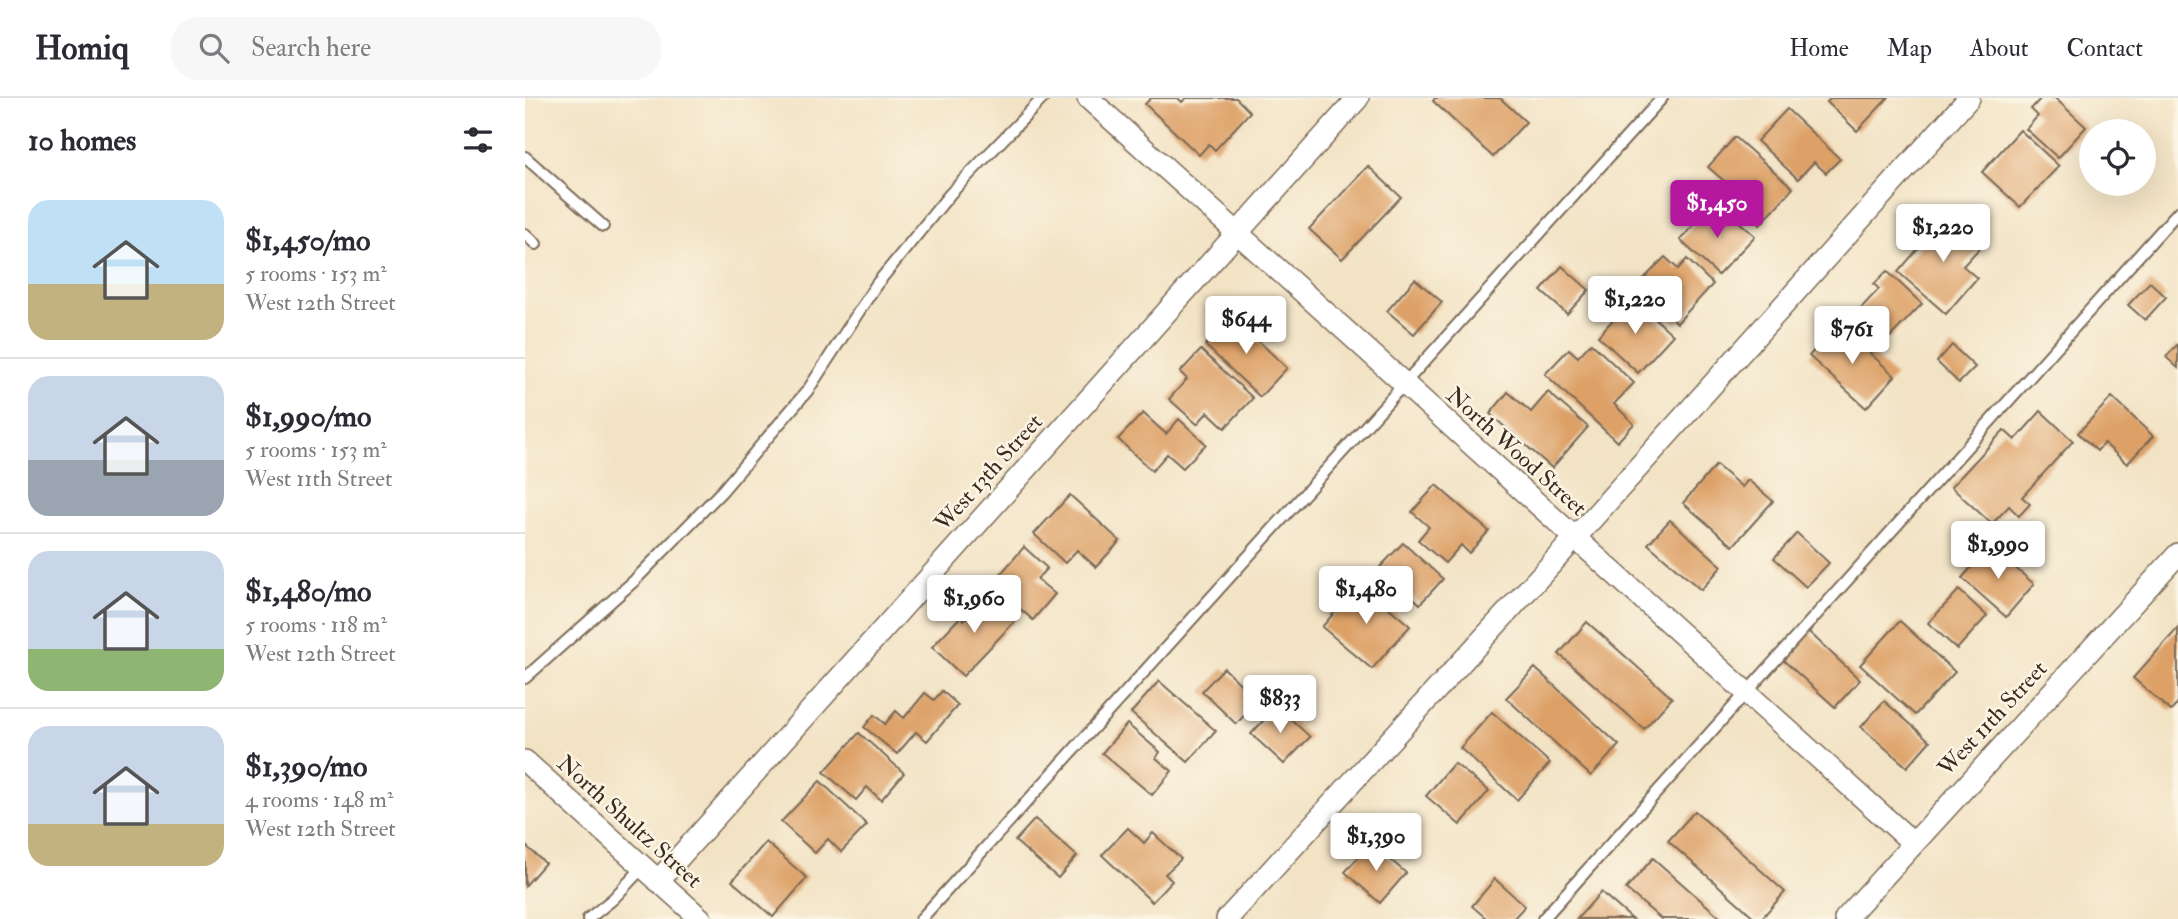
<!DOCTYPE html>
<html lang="en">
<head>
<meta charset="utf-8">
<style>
  body { margin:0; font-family:"IM FELL Double Pica",serif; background:#f7f7f7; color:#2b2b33; height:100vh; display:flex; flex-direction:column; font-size:26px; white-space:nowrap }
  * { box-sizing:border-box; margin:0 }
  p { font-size:23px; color:#7c7c81 }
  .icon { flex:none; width:38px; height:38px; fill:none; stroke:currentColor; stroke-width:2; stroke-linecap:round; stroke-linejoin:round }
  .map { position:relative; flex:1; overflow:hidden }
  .sheet { display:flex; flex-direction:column; background:#fff; width:525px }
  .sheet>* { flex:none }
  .tools { position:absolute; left:1554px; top:21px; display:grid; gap:14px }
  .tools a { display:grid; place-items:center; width:77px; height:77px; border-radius:50%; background:#fff; box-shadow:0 7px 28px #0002; font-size:35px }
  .price { position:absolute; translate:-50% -60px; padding:0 16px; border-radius:7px; background:#fff; color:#222; font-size:23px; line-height:46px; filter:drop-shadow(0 2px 4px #0008) }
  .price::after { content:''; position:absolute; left:50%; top:42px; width:21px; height:16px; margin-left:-10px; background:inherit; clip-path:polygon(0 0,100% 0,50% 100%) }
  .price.selected { background:#b5179e; color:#fff }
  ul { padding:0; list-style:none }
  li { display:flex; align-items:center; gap:21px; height:175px; padding:0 28px }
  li+li { border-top:2px solid #e1e1e2 }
  li span { display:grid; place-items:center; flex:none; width:196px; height:140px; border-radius:21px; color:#555 }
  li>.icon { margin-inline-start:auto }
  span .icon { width:84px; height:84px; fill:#fffc; stroke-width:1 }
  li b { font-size:30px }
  h2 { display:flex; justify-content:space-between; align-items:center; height:84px; padding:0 28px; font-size:30px }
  header { display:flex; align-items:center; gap:42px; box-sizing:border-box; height:98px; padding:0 35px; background:#fff; border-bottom:2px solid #e1e1e2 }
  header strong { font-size:33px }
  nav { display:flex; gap:38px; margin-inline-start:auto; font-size:24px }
  .search { width:490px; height:63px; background:#f7f7f7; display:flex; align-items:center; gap:18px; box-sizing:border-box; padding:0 24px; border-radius:28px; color:#7c7c81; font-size:26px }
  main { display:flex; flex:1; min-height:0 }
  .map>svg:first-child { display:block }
</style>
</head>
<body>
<header>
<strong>Homiq</strong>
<div class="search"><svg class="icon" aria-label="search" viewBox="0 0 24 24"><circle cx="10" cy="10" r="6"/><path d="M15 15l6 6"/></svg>Search here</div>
<nav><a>Home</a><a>Map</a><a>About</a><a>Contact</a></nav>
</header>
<main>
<section class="sheet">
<h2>10 homes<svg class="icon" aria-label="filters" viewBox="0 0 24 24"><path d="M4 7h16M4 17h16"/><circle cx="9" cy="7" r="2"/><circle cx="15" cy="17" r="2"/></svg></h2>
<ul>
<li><span style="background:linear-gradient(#bfe0f5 60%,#c2b280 0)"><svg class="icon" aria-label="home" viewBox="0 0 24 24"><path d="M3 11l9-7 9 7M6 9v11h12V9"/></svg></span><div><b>$1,450/mo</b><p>5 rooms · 153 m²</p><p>West 12th Street</p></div></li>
<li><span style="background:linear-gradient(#c9d6e8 60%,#9aa5b1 0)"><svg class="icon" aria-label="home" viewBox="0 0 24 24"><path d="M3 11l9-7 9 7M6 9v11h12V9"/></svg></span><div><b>$1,990/mo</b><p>5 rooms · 153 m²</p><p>West 11th Street</p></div></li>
<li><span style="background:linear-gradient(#c9d6e8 70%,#8fb573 0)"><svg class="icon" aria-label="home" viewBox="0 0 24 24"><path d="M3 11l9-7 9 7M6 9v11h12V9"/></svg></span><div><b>$1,480/mo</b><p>5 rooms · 118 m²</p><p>West 12th Street</p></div></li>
<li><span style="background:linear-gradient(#c9d6e8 70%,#c2b280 0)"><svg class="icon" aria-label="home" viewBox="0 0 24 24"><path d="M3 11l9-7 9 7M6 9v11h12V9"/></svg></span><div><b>$1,390/mo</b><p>4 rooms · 148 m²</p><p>West 12th Street</p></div></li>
</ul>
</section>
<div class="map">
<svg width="1653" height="821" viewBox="0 0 1653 821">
  <rect width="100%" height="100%" fill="#fcf5e5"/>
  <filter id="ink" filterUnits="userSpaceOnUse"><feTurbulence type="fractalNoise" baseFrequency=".0143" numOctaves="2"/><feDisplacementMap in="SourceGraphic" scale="14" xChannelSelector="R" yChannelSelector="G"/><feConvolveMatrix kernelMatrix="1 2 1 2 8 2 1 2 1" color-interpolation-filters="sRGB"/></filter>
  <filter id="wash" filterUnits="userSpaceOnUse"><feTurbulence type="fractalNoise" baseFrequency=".00686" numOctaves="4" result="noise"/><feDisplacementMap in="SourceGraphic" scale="28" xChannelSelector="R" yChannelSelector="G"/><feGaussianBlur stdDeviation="1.57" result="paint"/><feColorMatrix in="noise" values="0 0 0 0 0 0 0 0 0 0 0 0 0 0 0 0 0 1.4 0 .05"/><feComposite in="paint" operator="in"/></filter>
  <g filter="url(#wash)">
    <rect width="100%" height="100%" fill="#f2e3c5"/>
    <g id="blocks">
      <g fill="#dda066">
        <polygon points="626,0 653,0 657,4 661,0 711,0 725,14 690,52 684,46 674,57 620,6"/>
        <polygon points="910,0 975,0 1001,24 968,59 908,3"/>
        <polygon points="1306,0 1363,0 1332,33 1302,4"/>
        <polygon points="1516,0 1530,0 1561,29 1533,60 1501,31 1513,18 1506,11"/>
        <polygon points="1262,11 1315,61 1301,75 1289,64 1273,81 1232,43"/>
        <polygon points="1495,32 1534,68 1495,109 1457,74"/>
        <polygon points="1210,39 1268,90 1235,127 1199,96 1206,89 1183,69"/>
        <polygon points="843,68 876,99 817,161 784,131"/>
        <polygon points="1182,113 1193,123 1202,113 1230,138 1193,177 1155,142"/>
        <polygon points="1424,115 1459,145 1438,168 1452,180 1421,216 1373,174"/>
        <polygon points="1140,159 1153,171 1162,161 1188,186 1152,225 1112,188"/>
        <polygon points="1037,168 1064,192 1042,216 1016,193"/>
        <polygon points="1362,173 1397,206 1364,240 1334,212 1354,191 1349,186"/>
        <polygon points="890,181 917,204 889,236 862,213"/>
        <polygon points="1625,184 1641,199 1620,222 1603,207"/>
        <polygon points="1108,200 1148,237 1113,275 1073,238"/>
        <polygon points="707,218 762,270 735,299 680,247"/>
        <polygon points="1313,226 1370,278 1341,310 1284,258"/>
        <polygon points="1066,245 1109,285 1089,306 1109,326 1092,344 1020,276 1044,251 1053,259"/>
        <polygon points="1653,246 1653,270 1641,259"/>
        <polygon points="1427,247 1450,269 1434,285 1412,264"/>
        <polygon points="676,252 728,300 700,330 683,314 672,326 644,301 662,281 655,274"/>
        <polygon points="983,294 1006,314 1023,294 1063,329 1027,370 965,316"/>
        <polygon points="1587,299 1628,338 1602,366 1579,345 1572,353 1553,335"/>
        <polygon points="1516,313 1548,343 1497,399 1505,406 1494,418 1484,408 1467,426 1426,389 1479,332 1490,342"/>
        <polygon points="618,315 641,336 654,321 681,346 658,370 642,356 627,373 593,341"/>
        <polygon points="1191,367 1217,389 1223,382 1248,403 1208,448 1158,405"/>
        <polygon points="911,387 964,433 944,455 936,447 920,465 893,442 904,429 887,414"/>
        <polygon points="545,397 595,443 571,469 552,452 540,465 509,436"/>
        <polygon points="1145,422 1197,468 1176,492 1123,446"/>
        <polygon points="1272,435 1304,465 1281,489 1249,460"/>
        <polygon points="878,445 918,481 895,506 855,469"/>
        <polygon points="1465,448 1509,486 1481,519 1437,480"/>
        <polygon points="499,449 522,470 512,481 530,496 508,522 467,486"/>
        <polygon points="835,485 885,528 847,571 797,529"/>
        <polygon points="1434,492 1462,518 1432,551 1403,525"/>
        <polygon points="463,496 491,522 438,578 407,549 436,518 439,522"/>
        <polygon points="1375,523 1430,574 1390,617 1335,567"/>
        <polygon points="1062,524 1147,600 1119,631 1034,556"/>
        <polygon points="1653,530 1653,605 1646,613 1608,580"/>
        <polygon points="1284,534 1335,582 1310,609 1258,562"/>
        <polygon points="699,570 733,603 711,626 677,593"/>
        <polygon points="1010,570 1094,647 1066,678 981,600"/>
        <polygon points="634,583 691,633 663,664 606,615"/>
        <polygon points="417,593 433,607 402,643 391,634 372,656 339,629 349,617 360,626 371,613 379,620 400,595 409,602"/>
        <polygon points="1359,603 1405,643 1382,669 1336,629"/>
        <polygon points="752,608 785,639 759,666 726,636"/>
        <polygon points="967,614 1025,665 992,702 935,650"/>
        <polygon points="602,626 635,654 631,660 647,673 627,697 577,655"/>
        <polygon points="334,635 379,675 356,702 342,689 331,702 299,674"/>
        <polygon points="929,665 964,693 935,727 901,698"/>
        <polygon points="295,683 342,727 316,754 303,741 290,755 256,724"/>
        <polygon points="1170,713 1260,794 1236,821 1231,821 1143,743"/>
        <polygon points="510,721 552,758 533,780 490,743"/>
        <polygon points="603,730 619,745 628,735 656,761 640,776 647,783 627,804 577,757"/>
        <polygon points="241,744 282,780 248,819 207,783"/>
        <polygon points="846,745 881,775 855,805 820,774"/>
        <polygon points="0,747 20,765 0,788"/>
        <polygon points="1128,760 1197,821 1136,821 1101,791"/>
        <polygon points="970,781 1000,808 988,821 962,821 947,808"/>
        <polygon points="1076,794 1107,821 1052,821"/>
      </g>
    </g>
  </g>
  <g filter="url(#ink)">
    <use href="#blocks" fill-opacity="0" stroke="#7b6b58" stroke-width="2"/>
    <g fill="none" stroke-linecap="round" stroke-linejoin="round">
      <g stroke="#7b6b58" stroke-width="14">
        <g id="lane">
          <polyline points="0,59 78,128"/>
          <polyline points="0,136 11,146"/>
          <polyline points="0,580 109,483 197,393 283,292 351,187 425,96 518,0"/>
          <polyline points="63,821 88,801 118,769"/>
          <polyline points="396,821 1137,0"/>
          <polyline points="1018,821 1653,114"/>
        </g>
      </g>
      <g stroke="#7b6b58" stroke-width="24">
        <g id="street">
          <polyline points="563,0 1388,745"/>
          <polyline points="0,663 176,821"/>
          <polyline points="133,783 833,0"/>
          <polyline points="702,821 1050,440 1444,0"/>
          <polyline points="1320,821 1653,456"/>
        </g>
      </g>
      <use href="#lane" stroke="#fff" stroke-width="10"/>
      <use href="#street" stroke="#fff" stroke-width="21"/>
    </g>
  </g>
  <g text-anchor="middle" stroke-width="5" stroke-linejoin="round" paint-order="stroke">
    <g font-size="23" fill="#3b2a1e" stroke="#fcf5e5">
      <text transform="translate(992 353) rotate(42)" y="8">North Wood Street</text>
      <text transform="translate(463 374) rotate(-48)" y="8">West 13th Street</text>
      <text transform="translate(1467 620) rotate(-47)" y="8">West 11th Street</text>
      <text transform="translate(105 723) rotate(42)" y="8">North Shultz Street</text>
    </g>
  </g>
</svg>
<div class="tools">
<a><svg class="icon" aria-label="locate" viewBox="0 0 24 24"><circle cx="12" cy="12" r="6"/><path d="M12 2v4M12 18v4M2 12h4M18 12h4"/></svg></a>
</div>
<b class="price selected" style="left:1192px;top:142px">$1,450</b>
<b class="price" style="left:1418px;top:166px">$1,220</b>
<b class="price" style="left:1110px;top:238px">$1,220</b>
<b class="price" style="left:721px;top:258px">$644</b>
<b class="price" style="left:1327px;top:268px">$761</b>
<b class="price" style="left:1473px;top:483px">$1,990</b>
<b class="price" style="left:841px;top:528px">$1,480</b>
<b class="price" style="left:449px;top:537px">$1,960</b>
<b class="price" style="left:755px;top:637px">$833</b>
<b class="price" style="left:851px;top:775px">$1,390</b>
</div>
</main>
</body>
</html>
